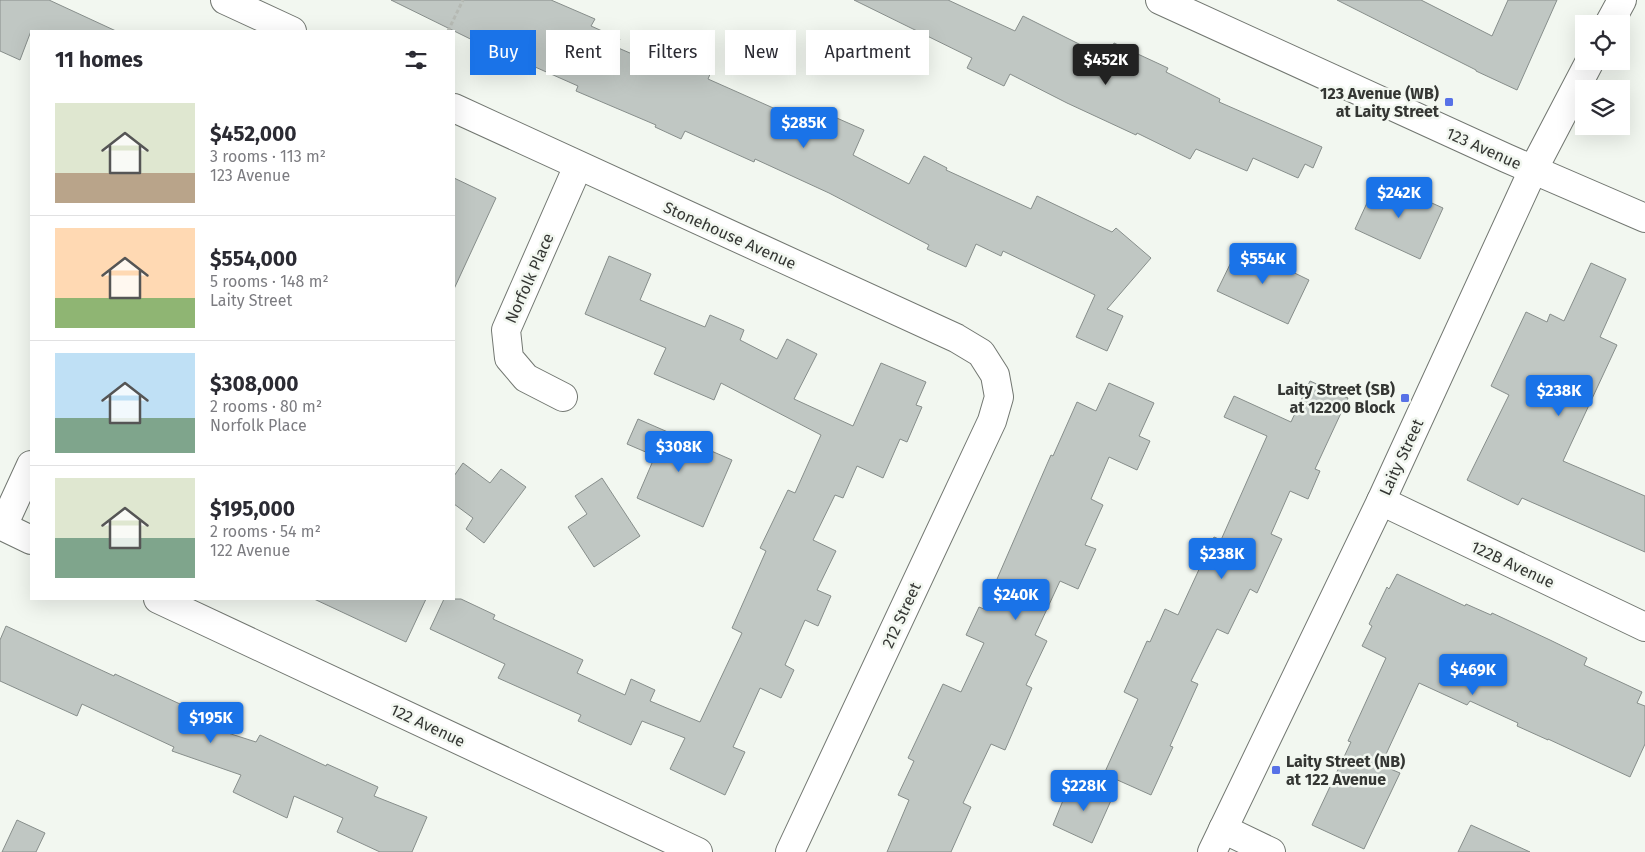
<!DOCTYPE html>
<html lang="en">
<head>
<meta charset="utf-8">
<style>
  body { margin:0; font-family:"Fira Sans",sans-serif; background:#f7f7f7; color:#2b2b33; height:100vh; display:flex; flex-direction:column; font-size:19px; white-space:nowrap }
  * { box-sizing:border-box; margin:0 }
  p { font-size:16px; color:#7c7c81 }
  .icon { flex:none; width:28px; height:28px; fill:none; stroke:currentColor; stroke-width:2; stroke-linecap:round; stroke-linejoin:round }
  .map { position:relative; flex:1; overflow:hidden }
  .drawer { position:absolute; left:30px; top:30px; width:425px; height:570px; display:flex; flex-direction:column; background:#fff; border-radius:0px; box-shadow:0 5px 20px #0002 }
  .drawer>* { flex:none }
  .banner { position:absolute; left:470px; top:30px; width:475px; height:45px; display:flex; gap:10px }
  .fabs { position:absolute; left:1575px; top:15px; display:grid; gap:10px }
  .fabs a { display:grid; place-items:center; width:55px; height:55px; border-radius:0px; background:#fff; box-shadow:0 5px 20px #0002; font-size:25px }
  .price { position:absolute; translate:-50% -42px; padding:0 11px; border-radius:5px; background:#1a73e8; color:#fff; font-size:16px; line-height:32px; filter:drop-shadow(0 1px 2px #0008) }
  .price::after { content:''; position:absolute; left:50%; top:30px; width:15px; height:11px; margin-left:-8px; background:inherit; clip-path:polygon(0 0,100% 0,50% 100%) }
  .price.selected { background:#222; color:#fff }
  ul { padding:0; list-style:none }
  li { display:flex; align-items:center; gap:15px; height:125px; padding:0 25px }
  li+li { border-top:1px solid #e1e1e2 }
  li span { display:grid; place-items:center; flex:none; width:140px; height:100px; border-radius:0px; color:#555 }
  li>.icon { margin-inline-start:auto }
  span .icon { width:60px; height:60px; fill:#fffc; stroke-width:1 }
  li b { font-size:21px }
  h2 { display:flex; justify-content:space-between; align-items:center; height:60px; padding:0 25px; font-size:21px }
  .pill { padding:0 18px; border-radius:0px; background:#fff; box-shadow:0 5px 20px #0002; font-size:18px; line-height:45px }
  .pill.selected { background:#1a73e8; color:#fff }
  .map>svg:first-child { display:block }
</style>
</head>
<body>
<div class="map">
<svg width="1645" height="852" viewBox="0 0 1645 852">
  <rect width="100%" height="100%" fill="#f2f7f0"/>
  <g fill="#c0c7c3" stroke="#878e8b">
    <polygon points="0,0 49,0 116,31 31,31 20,60 0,51"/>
    <polygon points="391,0 551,0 595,19 591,26 620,39 616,47 660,66 669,46 714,65 708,79 807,123 814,108 864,130 853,155 909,184 924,156 947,168 946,170 1031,209 1037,196 1112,232 1116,228 1151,258 1107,309 1123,316 1107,351 1076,337 1095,295 1003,251 1001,256 976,244 966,267 927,249 929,245 829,193 755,159 754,162 685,131 681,139 655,127 656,125 576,91 578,86 508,55 507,57"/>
    <polygon points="854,0 948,0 1015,31 1023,16 1107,58 1114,43 1168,68 1166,72 1220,99 1219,102 1322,147 1313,168 1305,164 1298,178 1253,158 1247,171 1196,149 1190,159 1137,133 1136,135 1067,103 1010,74 1004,86 967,68 972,58"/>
    <polygon points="1337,0 1421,0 1492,36 1508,0 1557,0 1517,90 1476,71 1476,70"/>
    <polygon points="454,178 496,198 454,289"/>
    <polygon points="1378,179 1443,208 1420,259 1355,229"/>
    <polygon points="1239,246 1309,280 1288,324 1217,291"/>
    <polygon points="609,256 651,274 640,300 705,327 710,315 744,330 740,340 777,359 787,339 817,354 794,399 853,426 881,363 926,382 916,405 922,407 907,442 900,439 883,478 857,466 843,498 835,495 813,540 836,551 817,590 831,596 818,626 805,620 785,665 794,670 781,698 760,688 733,747 745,752 725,795 670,769 685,738 642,721 631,745 578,721 581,715 498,678 505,664 430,629 444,599 461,599 495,615 493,619 583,660 577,673 625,695 631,679 655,690 650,701 700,722 742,633 732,628 766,551 760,548 788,490 795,493 821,435 721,383 714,400 654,374 666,348 585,314"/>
    <polygon points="1591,263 1626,279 1600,337 1617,345 1563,461 1645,496 1645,552 1522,498 1518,505 1467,480 1509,395 1491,386 1526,312 1547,322 1550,314 1564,321"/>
    <polygon points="1310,381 1348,398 1315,469 1320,471 1308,499 1290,491 1271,534 1282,539 1257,593 1250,589 1228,634 1217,629 1191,681 1198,684 1170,746 1173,747 1151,795 1104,774 1138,699 1124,692 1147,641 1150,642 1165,609 1178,615 1214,537 1221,540 1267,436 1224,417 1234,396 1291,422"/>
    <polygon points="1109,383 1154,403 1139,436 1150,441 1137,470 1109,457 1091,499 1103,505 1085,545 1096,549 1078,589 1060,581 1035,635 1047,641 1026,685 1032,688 1005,750 991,744 963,803 971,807 951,852 887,852 909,800 898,795 914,761 908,758 943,684 961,692 984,643 966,635 979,607 984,609 1051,455 1053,456 1077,402 1096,411"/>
    <polygon points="638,419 732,460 703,527 637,498 655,456 627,444"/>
    <polygon points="463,463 490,483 501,469 526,487 484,543 466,529 473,518 454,504 454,476"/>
    <polygon points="602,478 640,536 594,567 568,527 587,514 575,496"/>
    <polygon points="1397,574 1465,606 1466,604 1491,615 1492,613 1550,640 1587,658 1584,665 1642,692 1637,703 1645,706 1645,744 1630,777 1548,739 1548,740 1517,726 1518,723 1470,701 1467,705 1419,683 1381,765 1400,773 1364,849 1312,825 1351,742 1348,741 1386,658 1362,646 1372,626 1369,624 1387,587 1389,589"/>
    <polygon points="314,599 426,599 406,642"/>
    <polygon points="6,626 114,676 115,674 206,716 203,725 256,742 260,735 326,766 327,764 378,787 374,796 427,817 412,852 380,852 337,832 343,818 294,796 287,818 233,792 241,775 172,751 174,747 82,704 77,716 0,681 0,640"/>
    <polygon points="1081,782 1113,796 1092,843 1053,825 1064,798 1073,801"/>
    <polygon points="17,820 45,833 36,852 2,852"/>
    <polygon points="1471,825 1530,852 1458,852"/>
  </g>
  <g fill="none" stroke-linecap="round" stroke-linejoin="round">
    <g stroke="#727771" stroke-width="30">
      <g id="minor">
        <polyline points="225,0 292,31"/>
        <polyline points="1160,0 1506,158 1645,218"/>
        <polyline points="1609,24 1622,0"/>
        <polyline points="454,108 956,338 981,353 995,375 999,397 992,421 790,852"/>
        <polyline points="563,397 526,378 509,358 506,330 578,166"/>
        <polyline points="1381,501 1645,627"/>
        <polyline points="0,525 31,540"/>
        <polyline points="3,526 31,465"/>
        <polyline points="158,599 698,852"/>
        <polyline points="1223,829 1271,852"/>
        <polyline points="1212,852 1381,501 1533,170 1590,61"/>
      </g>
    </g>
    <polyline stroke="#b5b9b3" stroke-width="3" stroke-dasharray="4 2.5" stroke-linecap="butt" points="448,31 463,0"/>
    <use href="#minor" stroke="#fff" stroke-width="28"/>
  </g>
  <g fill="#5771e7" stroke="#f2f7f0" stroke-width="2">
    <rect x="1444" y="97" width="10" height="10" rx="2.5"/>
    <rect x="1400" y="393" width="10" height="10" rx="2.5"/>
    <rect x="1271" y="765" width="10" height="10" rx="2.5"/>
  </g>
  <g text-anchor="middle" stroke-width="5" stroke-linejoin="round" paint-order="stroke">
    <g font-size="16" font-weight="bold" fill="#343633" stroke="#f2f7f0" text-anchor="end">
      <text x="1439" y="99">123 Avenue (WB)<tspan x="1439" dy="18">at Laity Street</tspan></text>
      <text x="1395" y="395">Laity Street (SB)<tspan x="1395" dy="18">at 12200 Block</tspan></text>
      <text x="1286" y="767" text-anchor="start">Laity Street (NB)<tspan x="1286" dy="18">at 122 Avenue</tspan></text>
    </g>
    <g font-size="16" fill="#343633" stroke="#f2f7f0">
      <text transform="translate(1484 148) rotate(24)" y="6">123 Avenue</text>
      <text transform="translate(730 235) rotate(24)" y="6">Stonehouse Avenue</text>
      <text transform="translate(529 278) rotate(-66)" y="6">Norfolk Place</text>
      <text transform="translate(1401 457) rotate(-65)" y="6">Laity Street</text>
      <text transform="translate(1513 564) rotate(25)" y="6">122B Avenue</text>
      <text transform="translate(901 615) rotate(-65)" y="6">212 Street</text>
      <text transform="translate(428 725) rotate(25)" y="6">122 Avenue</text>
    </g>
  </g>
</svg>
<div class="fabs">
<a><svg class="icon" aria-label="locate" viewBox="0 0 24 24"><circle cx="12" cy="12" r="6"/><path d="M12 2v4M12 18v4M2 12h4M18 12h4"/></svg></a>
<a><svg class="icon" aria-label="layers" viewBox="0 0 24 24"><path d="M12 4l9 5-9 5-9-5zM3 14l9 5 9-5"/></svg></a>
</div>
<b class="price selected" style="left:1106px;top:86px">$452K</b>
<b class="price" style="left:804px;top:149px">$285K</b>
<b class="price" style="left:1399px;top:219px">$242K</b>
<b class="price" style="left:1263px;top:285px">$554K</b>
<b class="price" style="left:1559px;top:417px">$238K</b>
<b class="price" style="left:679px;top:473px">$308K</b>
<b class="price" style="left:1222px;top:580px">$238K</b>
<b class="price" style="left:1016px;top:621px">$240K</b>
<b class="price" style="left:1473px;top:696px">$469K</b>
<b class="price" style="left:211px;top:744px">$195K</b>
<b class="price" style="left:1084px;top:812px">$228K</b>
<div class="banner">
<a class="pill selected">Buy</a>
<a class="pill">Rent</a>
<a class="pill">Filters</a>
<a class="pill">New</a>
<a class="pill">Apartment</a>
</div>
<section class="drawer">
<h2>11 homes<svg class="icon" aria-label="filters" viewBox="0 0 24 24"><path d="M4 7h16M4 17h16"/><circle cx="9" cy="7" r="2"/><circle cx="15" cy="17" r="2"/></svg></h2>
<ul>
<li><span style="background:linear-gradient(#dfe7d0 70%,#b9a48a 0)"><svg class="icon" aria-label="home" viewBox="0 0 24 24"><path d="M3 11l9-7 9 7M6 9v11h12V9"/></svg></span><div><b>$452,000</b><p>3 rooms · 113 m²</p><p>123 Avenue</p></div></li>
<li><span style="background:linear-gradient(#ffd9b3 70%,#8fb573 0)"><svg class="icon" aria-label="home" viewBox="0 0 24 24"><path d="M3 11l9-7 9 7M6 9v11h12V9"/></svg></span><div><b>$554,000</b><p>5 rooms · 148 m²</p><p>Laity Street</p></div></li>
<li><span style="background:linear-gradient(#bfe0f5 65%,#7fa58c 0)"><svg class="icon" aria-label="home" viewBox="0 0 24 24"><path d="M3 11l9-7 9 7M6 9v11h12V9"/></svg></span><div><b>$308,000</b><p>2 rooms · 80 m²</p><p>Norfolk Place</p></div></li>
<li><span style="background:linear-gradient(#dfe7d0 60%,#7fa58c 0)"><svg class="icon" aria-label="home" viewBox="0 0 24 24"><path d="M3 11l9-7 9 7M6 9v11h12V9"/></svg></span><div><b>$195,000</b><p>2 rooms · 54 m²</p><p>122 Avenue</p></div></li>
</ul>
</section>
</div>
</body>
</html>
